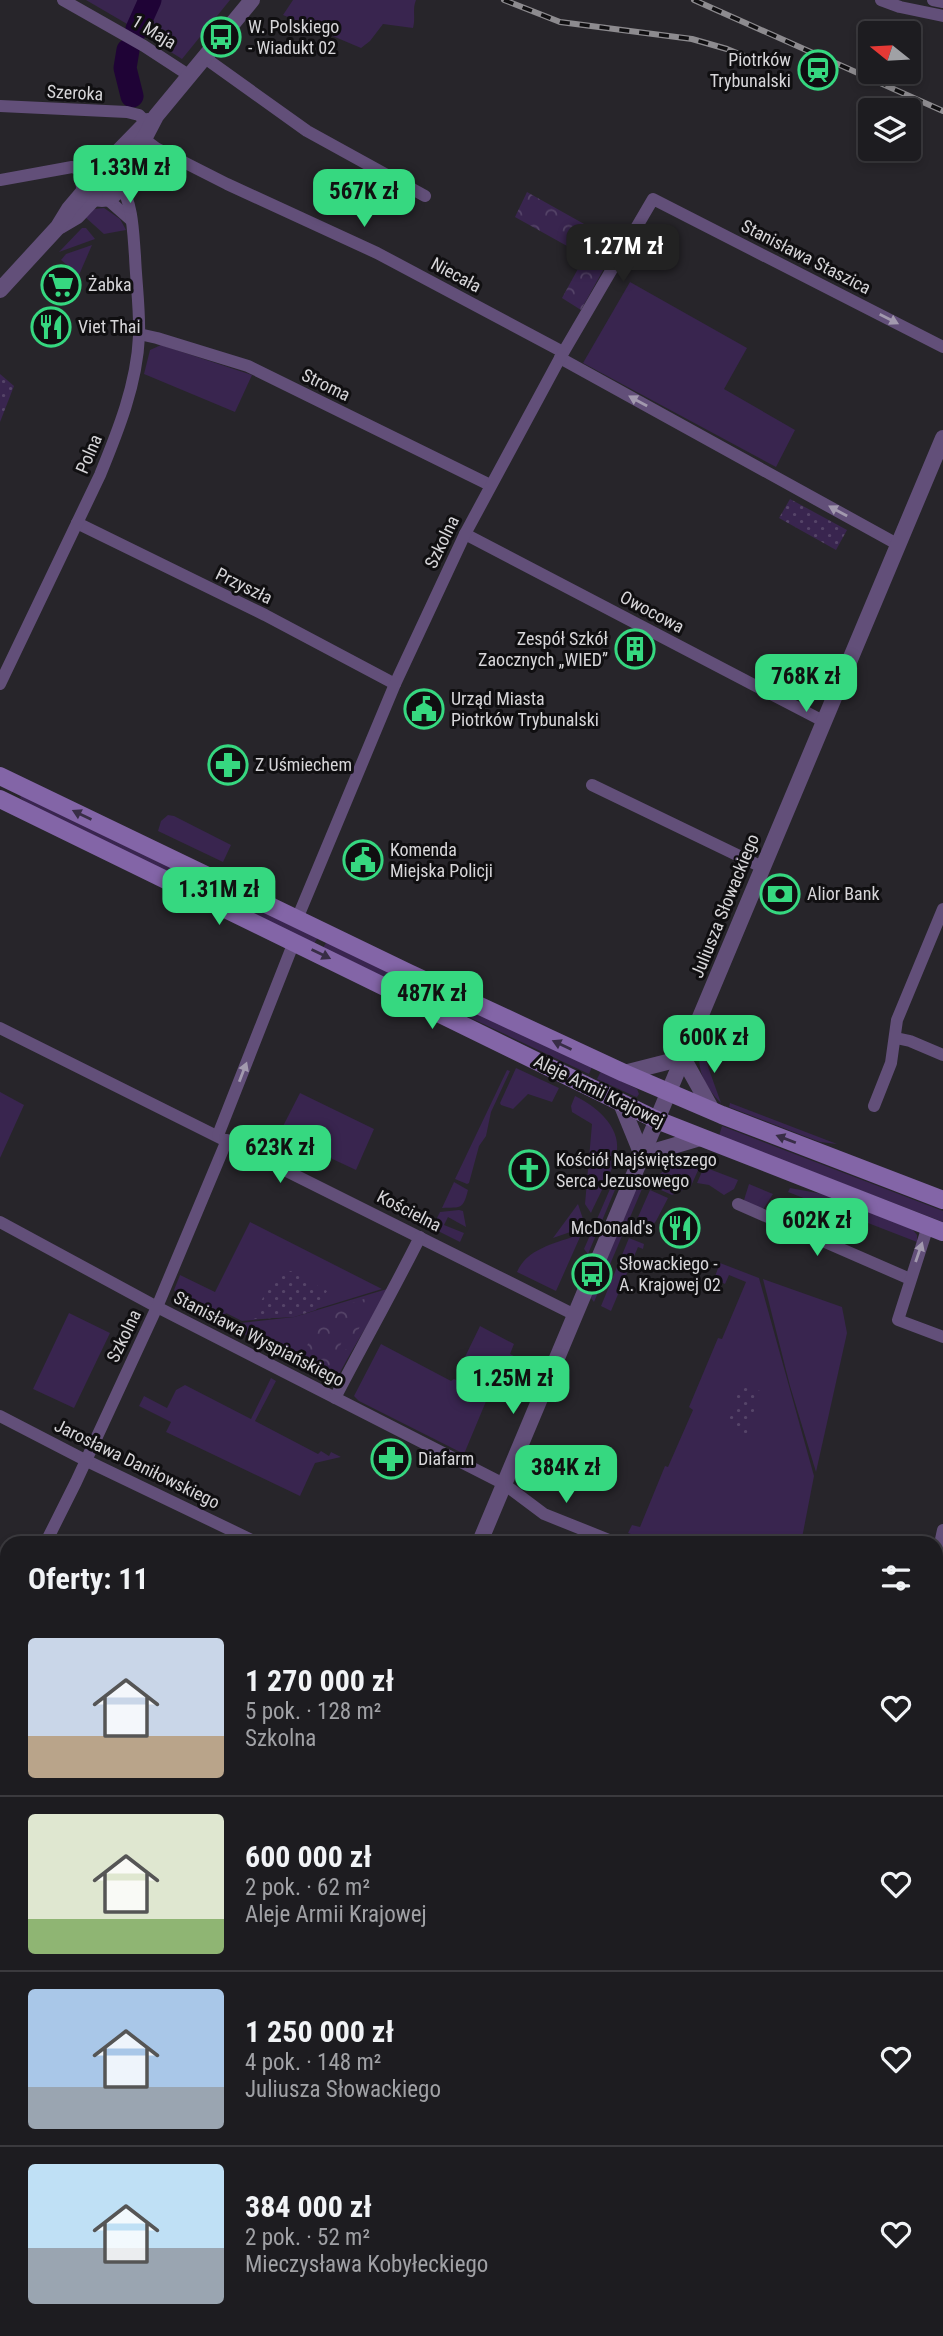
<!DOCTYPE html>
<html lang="pl">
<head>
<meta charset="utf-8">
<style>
  body { margin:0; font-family:"Roboto Condensed",sans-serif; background:#2a292d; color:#f1f3f6; height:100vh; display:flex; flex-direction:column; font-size:26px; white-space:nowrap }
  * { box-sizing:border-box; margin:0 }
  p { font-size:23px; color:#a0a1a5 }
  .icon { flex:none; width:38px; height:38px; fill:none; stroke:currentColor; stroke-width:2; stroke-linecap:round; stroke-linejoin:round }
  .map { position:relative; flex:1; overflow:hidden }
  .drawer { position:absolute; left:0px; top:1536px; width:943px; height:800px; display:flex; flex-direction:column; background:#1d1c20; border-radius:21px 21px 0 0; box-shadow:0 4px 10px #0003,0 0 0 2px #3b3a3e }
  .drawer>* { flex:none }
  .needle { width:46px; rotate:288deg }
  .buttons { position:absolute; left:858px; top:21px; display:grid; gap:14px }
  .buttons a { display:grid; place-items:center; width:63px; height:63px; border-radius:7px; background:#1d1c20; box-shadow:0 4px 10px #0003,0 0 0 2px #3b3a3e; font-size:35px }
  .price { position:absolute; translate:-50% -60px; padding:0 16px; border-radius:14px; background:#36d880; color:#111; font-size:23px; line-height:46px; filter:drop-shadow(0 2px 4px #0008) }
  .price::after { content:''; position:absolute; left:50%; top:42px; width:21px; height:16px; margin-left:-10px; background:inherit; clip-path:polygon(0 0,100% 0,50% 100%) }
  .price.current { background:#222; color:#fff }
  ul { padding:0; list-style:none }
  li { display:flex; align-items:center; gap:21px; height:175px; padding:0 28px }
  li+li { border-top:2px solid #3b3a3e }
  li span { display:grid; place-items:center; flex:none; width:196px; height:140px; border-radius:7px; color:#555 }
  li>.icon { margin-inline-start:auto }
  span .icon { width:84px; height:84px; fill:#fffc; stroke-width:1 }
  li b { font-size:30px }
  h2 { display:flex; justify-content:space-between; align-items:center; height:84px; padding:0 28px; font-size:30px }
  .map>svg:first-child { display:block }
</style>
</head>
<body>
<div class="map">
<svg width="943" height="2336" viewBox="0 0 943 2336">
  <defs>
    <pattern id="forest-crowns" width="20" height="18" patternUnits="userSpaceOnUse" patternTransform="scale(1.75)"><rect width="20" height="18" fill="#39254f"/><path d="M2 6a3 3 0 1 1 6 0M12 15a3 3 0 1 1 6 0" fill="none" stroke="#554468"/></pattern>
    <pattern id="park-dots" width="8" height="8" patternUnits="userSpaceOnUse" patternTransform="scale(1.75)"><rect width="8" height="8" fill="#39254f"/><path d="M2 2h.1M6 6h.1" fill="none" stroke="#554468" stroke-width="1.8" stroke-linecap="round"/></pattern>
  </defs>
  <rect width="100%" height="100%" fill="#27252a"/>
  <g fill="#39254f">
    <polygon points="86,0 147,0 134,28"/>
    <polygon points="157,0 230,0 182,59 142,34"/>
    <path d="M293,0H416C412,9 416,18 413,28L383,24L370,41L361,48L283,15Z"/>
    <polygon points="104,208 120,219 126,230 104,234 84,216 94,209"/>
    <polygon points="82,228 86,228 95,239 59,252"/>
    <polygon points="92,245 79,275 61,260 66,254"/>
    <polygon points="630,282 747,348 724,389 795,430 776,467 583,363"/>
    <polygon points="161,345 252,375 235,412 144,374 150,350"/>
    <polygon points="21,795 318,937 314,944 47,816 20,798"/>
    <polygon points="168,815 174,816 231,845 223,862 158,831 161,821"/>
    <polygon points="327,941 592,1067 589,1074 323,948"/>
    <path d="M700,1047H701L721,1103C705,1087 696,1070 700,1047Z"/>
    <polygon points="516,1068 559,1088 552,1102 528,1094 513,1109 501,1105 500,1103"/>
    <polygon points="507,1070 510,1071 491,1112 486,1136 479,1146 469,1183 467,1184 455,1179"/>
    <polygon points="601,1071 637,1089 639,1094 637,1097 634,1096 597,1079"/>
    <polygon points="0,1092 24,1105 0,1158"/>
    <polygon points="300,1093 374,1129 356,1170 279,1134"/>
    <path d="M575,1096C596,1106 620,1126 617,1151C615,1167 598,1197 591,1213L585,1204L592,1124L572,1112L571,1106Z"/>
    <polygon points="730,1103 837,1144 820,1142 729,1107"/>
    <polygon points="722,1126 943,1211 943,1222 719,1136"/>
    <path d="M693,1165L700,1166L691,1186L672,1195L652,1186C661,1165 673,1169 693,1165Z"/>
    <polygon points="704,1167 738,1180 734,1189 724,1195 709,1185 697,1183"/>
    <polygon points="619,1178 623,1179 617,1185 588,1254 584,1249 610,1189"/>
    <path d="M454,1182L468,1190C463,1210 461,1207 442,1208Z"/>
    <polygon points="638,1183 642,1189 594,1302 591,1298 593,1292"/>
    <polygon points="749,1184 773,1194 762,1211 746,1204 744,1200"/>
    <polygon points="790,1188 823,1194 912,1229 917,1235 917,1242 788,1192"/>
    <polygon points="650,1190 668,1198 656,1221 649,1229 643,1227 639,1237 631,1233"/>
    <polygon points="578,1204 583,1219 579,1229 553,1238"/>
    <polygon points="459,1210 463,1211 466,1227 448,1217 444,1225 464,1233 460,1242 432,1228 440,1212"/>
    <polygon points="250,1222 382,1289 294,1316 242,1321 226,1313 222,1320 178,1296 174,1290 180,1275 215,1292"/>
    <path d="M575,1236L580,1237L556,1291L517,1272C527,1249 553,1244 575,1236Z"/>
    <polygon points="629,1238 644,1244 643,1249 638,1247 611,1311 601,1306"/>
    <polygon points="720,1263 759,1278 814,1476 801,1543 655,1543 628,1533 632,1525 640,1527 665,1466 668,1467 693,1410 689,1407 718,1338 722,1339 746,1282 729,1275 725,1284 714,1279"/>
    <polygon points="763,1279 842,1307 847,1333 816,1472 790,1386"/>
    <path d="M387,1289C371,1321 351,1350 335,1382L231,1327L233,1324L294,1317Z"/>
    <polygon points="69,1313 110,1333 74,1408 33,1389"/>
    <polygon points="480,1326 514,1344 510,1354 524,1361 514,1382 464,1359"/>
    <polygon points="381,1344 451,1381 454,1379 487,1395 487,1399 464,1454 359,1401 354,1396"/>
    <polygon points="271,1378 276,1381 255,1421 318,1454 321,1451 329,1456 331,1452 341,1457 315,1463 300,1496 166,1432 171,1422 139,1406 144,1396 167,1408 176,1390 185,1385 251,1419"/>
    <polygon points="287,2329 326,2329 343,2336 285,2336"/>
  </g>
  <g fill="url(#forest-crowns)">
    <polygon points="527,192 618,243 581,310 562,298 585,256 515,217"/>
    <polygon points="380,1294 352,1340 344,1337 340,1346 347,1350 333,1378 247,1333 252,1325 304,1352 323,1312"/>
    <polygon points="326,2329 423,2329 440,2336 343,2336"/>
  </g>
  <g fill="url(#park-dots)">
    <polygon points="0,374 14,386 0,422"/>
    <polygon points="790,499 847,530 836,550 779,518"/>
    <polygon points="291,1271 327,1291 316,1310 294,1317 252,1319 274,1276"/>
    <polygon points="740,1384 760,1391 747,1434 727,1427"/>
  </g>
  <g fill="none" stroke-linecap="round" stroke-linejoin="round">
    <g stroke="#1f0336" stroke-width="23">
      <polyline points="137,29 150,0"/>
      <polyline points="128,50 125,68 132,96"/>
    </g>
    <g stroke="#624f79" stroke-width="12">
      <polyline points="63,0 144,46 190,76"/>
      <polyline points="881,0 900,7 943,16"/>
      <polyline points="933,0 943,2"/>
      <polyline points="205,58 307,131 425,196"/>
      <polyline points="0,106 127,112 139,115 146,122"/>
      <polyline points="144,139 156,148 227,184 377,253 563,352"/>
      <polyline points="0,180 72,167 85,171"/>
      <polyline points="106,198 131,220"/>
      <polyline points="139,334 157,338 248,366 490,485"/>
      <polyline points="560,358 897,544"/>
      <polyline points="77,523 265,615 395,684"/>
      <polyline points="465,534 823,721"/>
      <path d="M0,684L100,475C118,431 137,384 139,336C140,310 136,282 135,256C133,232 133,204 120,184"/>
      <polyline points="592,785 762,867"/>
      <polyline points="297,919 395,684 465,534 560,358 653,199 943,347"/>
      <polyline points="0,1028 575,1315"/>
      <polyline points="896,1038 910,1041 943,1055"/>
      <polyline points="874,1106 891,1063 897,1020 943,909"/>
      <polyline points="218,1135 294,942"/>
      <polyline points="738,1204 910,1279"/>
      <polyline points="0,1222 157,1307 504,1484 544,1514 619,1544"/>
      <polyline points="928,1226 898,1320 943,1337"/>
      <path d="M335,1398C363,1344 393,1291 420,1237"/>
      <polyline points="0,1416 85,1460 260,1544"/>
      <polyline points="45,1544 76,1482 157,1307 227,1140"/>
      <polyline points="936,1563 943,1530"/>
      <polyline points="936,2198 943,2199"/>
      <polyline points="786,2336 787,2329"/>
    </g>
    <g stroke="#624f79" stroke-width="16">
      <circle cx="102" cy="180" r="19"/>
      <polyline points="108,162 148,121"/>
      <polyline points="119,171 144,139 156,116 252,0"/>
      <polyline points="60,226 77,216 95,197"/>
      <polyline points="0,290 58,227 69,209 86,189"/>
      <polyline points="683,1058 712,1110"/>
      <polyline points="624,1073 683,1058"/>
      <polyline points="620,1101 642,1155"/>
      <polyline points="642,1155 700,1138"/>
      <polyline points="479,1544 943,438"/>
      <polyline points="0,1956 7,1960"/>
      <polyline points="828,2329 856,2336"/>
      <polyline points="144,2336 147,2329"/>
    </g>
    <g stroke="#8365a7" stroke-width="18">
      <polyline points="0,776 409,973 624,1073 722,1115 943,1200"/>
      <polyline points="0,799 657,1120 943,1232"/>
    </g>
    <g stroke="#8d8b8f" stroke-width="6">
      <g id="rail">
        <polyline points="504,0 560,22 692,39 727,49 769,66"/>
        <polyline points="694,0 943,111"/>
      </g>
    </g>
    <use href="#rail" stroke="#100f11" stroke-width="3.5" stroke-dasharray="10" stroke-linecap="butt"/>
  </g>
  <defs><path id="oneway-solid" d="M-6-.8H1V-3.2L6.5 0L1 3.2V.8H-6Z" transform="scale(1.75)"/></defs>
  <g fill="#a299ae">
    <use href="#oneway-solid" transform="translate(889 319) rotate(27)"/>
    <use href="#oneway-solid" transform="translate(638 401) rotate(-151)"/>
    <use href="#oneway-solid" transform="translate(838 511) rotate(-151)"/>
    <use href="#oneway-solid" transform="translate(243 1072) rotate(-69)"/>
    <use href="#oneway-solid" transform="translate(919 1252) rotate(-71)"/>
  </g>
  <g fill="#382d46">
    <use href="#oneway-solid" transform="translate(82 815) rotate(-154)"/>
    <use href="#oneway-solid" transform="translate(321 954) rotate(26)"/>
    <use href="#oneway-solid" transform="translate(562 1045) rotate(-155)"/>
    <use href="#oneway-solid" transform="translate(786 1139) rotate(-159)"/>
  </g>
  <defs>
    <g id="bus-ring" transform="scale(2.0125)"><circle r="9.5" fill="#100f11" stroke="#36d880" stroke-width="1.5"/><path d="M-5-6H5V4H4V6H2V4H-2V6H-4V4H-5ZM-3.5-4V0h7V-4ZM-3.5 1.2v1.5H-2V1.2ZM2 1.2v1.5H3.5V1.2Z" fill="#36d880"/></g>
    <g id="station-ring" transform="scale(2.0125)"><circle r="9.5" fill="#100f11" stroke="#36d880" stroke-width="1.5"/><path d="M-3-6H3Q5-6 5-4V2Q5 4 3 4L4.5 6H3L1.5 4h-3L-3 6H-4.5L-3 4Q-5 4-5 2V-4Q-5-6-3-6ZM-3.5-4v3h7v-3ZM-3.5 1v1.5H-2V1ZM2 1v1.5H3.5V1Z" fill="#36d880"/></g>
    <g id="supermarket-ring" transform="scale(2.0125)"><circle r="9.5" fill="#100f11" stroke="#36d880" stroke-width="1.5"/><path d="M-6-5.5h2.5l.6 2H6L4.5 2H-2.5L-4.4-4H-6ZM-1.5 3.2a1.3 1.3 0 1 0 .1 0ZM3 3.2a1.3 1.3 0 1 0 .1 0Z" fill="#36d880"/></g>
    <g id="restaurant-ring" transform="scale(2.0125)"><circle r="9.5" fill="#100f11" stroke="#36d880" stroke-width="1.5"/><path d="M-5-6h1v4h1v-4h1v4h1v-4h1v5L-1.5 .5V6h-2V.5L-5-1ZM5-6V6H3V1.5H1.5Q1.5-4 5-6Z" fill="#36d880"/></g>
    <g id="building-ring" transform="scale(2.0125)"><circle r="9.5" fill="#100f11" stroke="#36d880" stroke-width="1.5"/><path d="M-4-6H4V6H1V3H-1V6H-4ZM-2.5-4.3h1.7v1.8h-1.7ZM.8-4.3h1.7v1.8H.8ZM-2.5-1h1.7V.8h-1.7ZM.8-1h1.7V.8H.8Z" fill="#36d880"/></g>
    <g id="civic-ring" transform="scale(2.0125)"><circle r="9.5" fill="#100f11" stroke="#36d880" stroke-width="1.5"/><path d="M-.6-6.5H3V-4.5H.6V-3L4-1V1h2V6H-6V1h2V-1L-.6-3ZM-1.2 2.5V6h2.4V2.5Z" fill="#36d880"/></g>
    <g id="pharmacy-ring" transform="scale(2.0125)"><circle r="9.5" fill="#100f11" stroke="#36d880" stroke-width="1.5"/><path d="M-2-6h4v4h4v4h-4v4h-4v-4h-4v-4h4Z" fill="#36d880"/></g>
    <g id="bank-ring" transform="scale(2.0125)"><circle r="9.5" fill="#100f11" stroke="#36d880" stroke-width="1.5"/><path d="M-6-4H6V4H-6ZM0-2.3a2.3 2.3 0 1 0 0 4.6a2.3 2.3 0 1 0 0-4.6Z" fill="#36d880"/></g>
    <g id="church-ring" transform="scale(2.0125)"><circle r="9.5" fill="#100f11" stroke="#36d880" stroke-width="1.5"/><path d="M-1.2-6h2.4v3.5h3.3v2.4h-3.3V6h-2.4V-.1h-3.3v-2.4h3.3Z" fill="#36d880"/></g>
  </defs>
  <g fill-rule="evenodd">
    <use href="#bus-ring" x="221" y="37"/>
    <use href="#station-ring" x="818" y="70"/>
    <use href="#supermarket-ring" x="61" y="285"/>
    <use href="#restaurant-ring" x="51" y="327"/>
    <use href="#building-ring" x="635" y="649"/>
    <use href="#civic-ring" x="424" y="709"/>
    <use href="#pharmacy-ring" x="228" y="765"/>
    <use href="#civic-ring" x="363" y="860"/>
    <use href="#bank-ring" x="780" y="894"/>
    <use href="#church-ring" x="529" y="1170"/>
    <use href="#restaurant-ring" x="680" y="1228"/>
    <use href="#bus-ring" x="592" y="1274"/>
    <use href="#pharmacy-ring" x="391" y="1459"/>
  </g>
  <g text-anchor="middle" stroke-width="6" stroke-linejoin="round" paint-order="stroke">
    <g font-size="18" fill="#d7d6d9" stroke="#100f11" text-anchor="start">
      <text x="248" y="33">W. Polskiego<tspan x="248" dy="21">- Wiadukt 02</tspan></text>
      <text x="791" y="66" text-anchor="end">Piotrków<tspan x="791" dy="21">Trybunalski</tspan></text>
      <text x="88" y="291">Żabka</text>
      <text x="78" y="333">Viet Thai</text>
      <text x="608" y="645" text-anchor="end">Zespół Szkół<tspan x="608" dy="21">Zaocznych „WIED”</tspan></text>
      <text x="451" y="705">Urząd Miasta<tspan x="451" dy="21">Piotrków Trybunalski</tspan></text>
      <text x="255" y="771">Z Uśmiechem</text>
      <text x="390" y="856">Komenda<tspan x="390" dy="21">Miejska Policji</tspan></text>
      <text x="807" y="900">Alior Bank</text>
      <text x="556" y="1166">Kościół Najświętszego<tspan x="556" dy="21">Serca Jezusowego</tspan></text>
      <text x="653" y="1234" text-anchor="end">McDonald's</text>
      <text x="619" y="1270">Słowackiego -<tspan x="619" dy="21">A. Krajowej 02</tspan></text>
      <text x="418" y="1465">Diafarm</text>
    </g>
    <g font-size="18" fill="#d7d6d9" stroke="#100f11">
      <text transform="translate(154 32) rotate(31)" y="6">1 Maja</text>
      <text transform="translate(75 93) rotate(3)" y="6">Szeroka</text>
      <text transform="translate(806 257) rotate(27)" y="6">Stanisława Staszica</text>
      <text transform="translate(456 275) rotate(28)" y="6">Niecała</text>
      <text transform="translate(326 385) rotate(26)" y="6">Stroma</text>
      <text transform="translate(89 454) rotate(-67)" y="6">Polna</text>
      <text transform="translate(442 542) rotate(-64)" y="6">Szkolna</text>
      <text transform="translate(244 586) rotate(26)" y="6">Przyszła</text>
      <text transform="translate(652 612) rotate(28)" y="6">Owocowa</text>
      <text transform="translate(725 906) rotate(-68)" y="6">Juliusza Słowackiego</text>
      <text transform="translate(599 1091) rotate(26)" y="6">Aleje Armii Krajowej</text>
      <text transform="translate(409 1211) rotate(27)" y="6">Kościelna</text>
      <text transform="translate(124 1336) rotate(-64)" y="6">Szkolna</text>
      <text transform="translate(259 1339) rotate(27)" y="6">Stanisława Wyspiańskiego</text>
      <text transform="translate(137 1464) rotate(26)" y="6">Jarosława Daniłowskiego</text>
    </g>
  </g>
</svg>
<div class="buttons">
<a><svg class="needle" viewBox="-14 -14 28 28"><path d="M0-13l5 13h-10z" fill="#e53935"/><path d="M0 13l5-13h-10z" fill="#a0a1a5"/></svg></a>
<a><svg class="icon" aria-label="layers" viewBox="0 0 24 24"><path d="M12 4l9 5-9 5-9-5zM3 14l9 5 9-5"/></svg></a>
</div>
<b class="price" style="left:130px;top:205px">1.33M zł</b>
<b class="price" style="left:364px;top:229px">567K zł</b>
<b class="price current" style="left:623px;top:284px">1.27M zł</b>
<b class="price" style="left:806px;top:714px">768K zł</b>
<b class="price" style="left:219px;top:927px">1.31M zł</b>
<b class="price" style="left:432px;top:1031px">487K zł</b>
<b class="price" style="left:714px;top:1075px">600K zł</b>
<b class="price" style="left:280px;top:1185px">623K zł</b>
<b class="price" style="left:817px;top:1258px">602K zł</b>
<b class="price" style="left:513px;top:1416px">1.25M zł</b>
<b class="price" style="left:566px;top:1505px">384K zł</b>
<section class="drawer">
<h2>Oferty: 11<svg class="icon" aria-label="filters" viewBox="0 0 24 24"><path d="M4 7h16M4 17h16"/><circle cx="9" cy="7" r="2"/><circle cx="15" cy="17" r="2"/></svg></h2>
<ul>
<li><span style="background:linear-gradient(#c9d6e8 70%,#b9a48a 0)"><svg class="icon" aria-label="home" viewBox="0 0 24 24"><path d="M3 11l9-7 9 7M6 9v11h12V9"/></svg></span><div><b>1 270 000 zł</b><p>5 pok. · 128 m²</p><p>Szkolna</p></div><svg class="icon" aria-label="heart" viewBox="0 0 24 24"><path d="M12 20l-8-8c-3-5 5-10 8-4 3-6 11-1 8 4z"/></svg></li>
<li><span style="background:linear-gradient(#dfe7d0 75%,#8fb573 0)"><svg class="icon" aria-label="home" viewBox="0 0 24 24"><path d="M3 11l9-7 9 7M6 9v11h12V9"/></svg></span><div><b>600 000 zł</b><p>2 pok. · 62 m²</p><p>Aleje Armii Krajowej</p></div><svg class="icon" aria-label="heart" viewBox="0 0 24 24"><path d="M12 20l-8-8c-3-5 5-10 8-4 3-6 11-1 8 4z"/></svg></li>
<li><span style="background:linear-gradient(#a9c7e8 70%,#9aa5b1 0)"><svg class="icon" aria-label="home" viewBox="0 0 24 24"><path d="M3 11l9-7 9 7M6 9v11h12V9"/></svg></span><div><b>1 250 000 zł</b><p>4 pok. · 148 m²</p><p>Juliusza Słowackiego</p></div><svg class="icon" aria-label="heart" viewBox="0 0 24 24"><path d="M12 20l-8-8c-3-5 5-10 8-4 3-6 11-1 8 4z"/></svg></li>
<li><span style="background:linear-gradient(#bfe0f5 60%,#9aa5b1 0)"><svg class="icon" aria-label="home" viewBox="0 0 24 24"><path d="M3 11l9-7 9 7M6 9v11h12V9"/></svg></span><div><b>384 000 zł</b><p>2 pok. · 52 m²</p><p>Mieczysława Kobyłeckiego</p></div><svg class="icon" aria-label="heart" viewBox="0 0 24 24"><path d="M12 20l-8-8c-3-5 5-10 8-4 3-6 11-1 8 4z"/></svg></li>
</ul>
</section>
</div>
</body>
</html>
